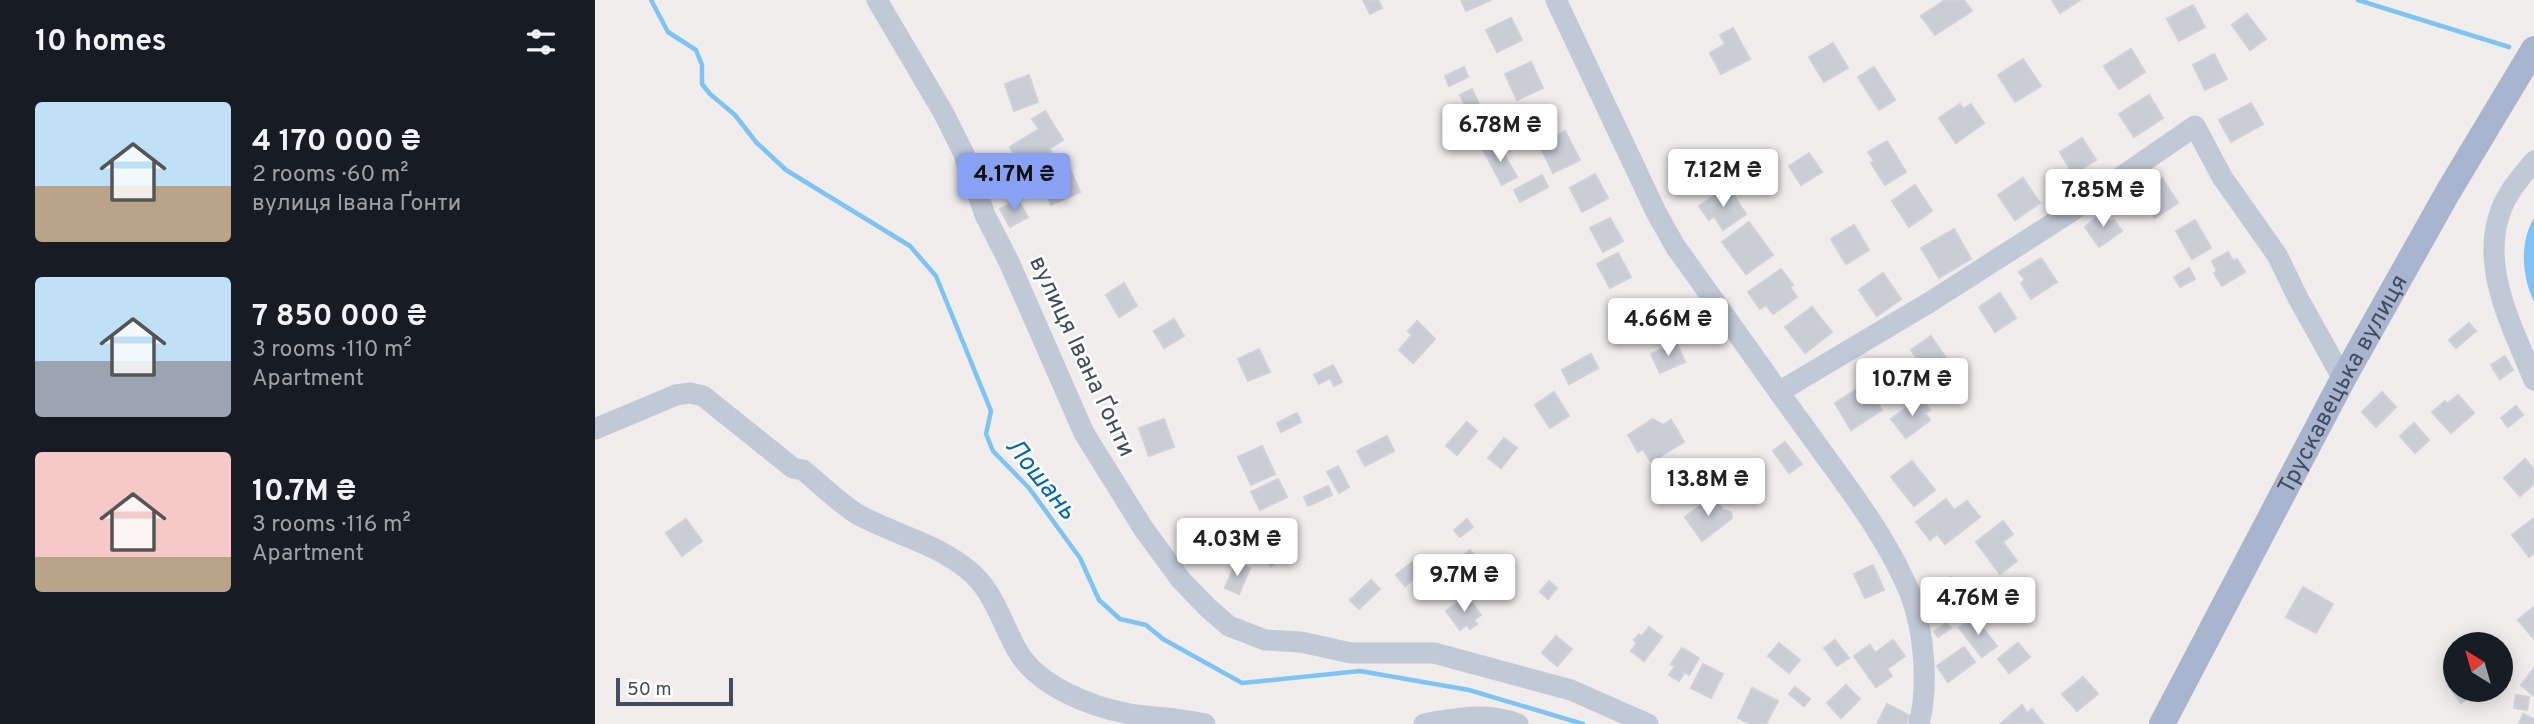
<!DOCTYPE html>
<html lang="en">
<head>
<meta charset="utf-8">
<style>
  body { margin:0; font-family:Overpass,sans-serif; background:#20242c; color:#f1f3f6; height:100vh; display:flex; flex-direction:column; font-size:26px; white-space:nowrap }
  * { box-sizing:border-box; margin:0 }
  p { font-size:23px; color:#9ea1a6 }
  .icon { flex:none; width:38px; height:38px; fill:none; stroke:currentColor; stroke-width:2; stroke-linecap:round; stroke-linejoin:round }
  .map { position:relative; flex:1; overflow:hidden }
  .side { display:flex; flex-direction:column; background:#171b24; width:595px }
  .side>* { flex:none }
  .needle { width:46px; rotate:323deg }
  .buttons { position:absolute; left:1848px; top:632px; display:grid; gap:14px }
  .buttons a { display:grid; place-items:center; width:70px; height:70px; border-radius:50%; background:#171b24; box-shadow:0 4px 18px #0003; font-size:35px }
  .scale { position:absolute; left:21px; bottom:18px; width:117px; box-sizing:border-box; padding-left:7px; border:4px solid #434b5c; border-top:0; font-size:19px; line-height:24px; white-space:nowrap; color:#434b5c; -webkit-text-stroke:5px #fff; paint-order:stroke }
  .price { position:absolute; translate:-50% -60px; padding:0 16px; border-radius:7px; background:#fff; color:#222; font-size:23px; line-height:46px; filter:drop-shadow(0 2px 4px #0008) }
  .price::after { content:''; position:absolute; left:50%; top:42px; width:21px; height:16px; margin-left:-10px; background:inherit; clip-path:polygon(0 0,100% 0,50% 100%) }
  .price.on { background:#88a1f3; color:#111 }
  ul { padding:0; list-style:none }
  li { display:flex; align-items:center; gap:21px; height:175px; padding:0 35px }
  li span { display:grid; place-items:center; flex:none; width:196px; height:140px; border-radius:7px; color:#555 }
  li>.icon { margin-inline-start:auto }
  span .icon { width:84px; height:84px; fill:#fffc; stroke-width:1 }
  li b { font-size:30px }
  h2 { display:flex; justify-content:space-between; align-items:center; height:84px; padding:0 35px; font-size:30px }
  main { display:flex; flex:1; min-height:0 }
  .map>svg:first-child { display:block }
</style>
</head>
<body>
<main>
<section class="side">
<h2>10 homes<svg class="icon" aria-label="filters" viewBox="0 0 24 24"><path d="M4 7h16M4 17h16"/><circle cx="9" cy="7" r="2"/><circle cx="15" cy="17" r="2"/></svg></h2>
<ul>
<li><span style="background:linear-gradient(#bfe0f5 60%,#b9a48a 0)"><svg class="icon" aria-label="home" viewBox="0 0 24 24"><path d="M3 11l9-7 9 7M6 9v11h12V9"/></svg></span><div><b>4 170 000 ₴</b><p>2 rooms · 60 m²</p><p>вулиця Івана Ґонти</p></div></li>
<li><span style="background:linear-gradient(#bfe0f5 60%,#9aa5b1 0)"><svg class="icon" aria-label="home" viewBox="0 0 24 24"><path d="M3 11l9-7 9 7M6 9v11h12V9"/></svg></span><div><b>7 850 000 ₴</b><p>3 rooms · 110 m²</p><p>Apartment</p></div></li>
<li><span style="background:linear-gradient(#f6c9c9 75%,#b9a48a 0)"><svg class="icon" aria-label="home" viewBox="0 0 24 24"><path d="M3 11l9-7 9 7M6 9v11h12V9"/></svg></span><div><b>10.7M ₴</b><p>3 rooms · 116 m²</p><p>Apartment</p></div></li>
</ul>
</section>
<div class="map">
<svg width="1939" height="724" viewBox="0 0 1939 724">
  <rect width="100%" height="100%" fill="#f0edec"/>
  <path fill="#7dc3f4" d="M1939,218V302C1927,276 1924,243 1939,218Z"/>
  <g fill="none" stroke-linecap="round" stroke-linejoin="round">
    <g stroke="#7dc3f4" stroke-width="4.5">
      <polyline points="56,0 73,32 101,50 107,65 107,84 115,94 140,115 161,142 191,170 315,246 341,276 396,411 391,434 398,451 434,488 485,558 504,600 525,619 551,625 568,639 647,683 765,671 874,690 988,724"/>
      <polyline points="1763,0 1914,47"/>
    </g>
  </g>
  <g fill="#cbcdd5" stroke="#d0d0d9" stroke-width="2">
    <polygon points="768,0 783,0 787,8 775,14"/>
    <polygon points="866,0 896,0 871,11"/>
    <polygon points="1350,0 1369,0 1377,11 1340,35 1326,16"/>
    <polygon points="1457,0 1485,0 1465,13"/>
    <polygon points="1598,5 1610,27 1584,41 1572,19"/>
    <polygon points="1652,14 1671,39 1655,50 1637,25"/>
    <polygon points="916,18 927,40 902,52 891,30"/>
    <polygon points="1138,28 1155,59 1126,74 1115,53 1130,44 1125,35"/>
    <polygon points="1238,43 1253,68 1229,82 1214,57"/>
    <polygon points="1536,49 1550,72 1524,89 1509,66"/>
    <polygon points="1619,54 1632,79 1610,90 1598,65"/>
    <polygon points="1428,59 1446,86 1420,102 1403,75"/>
    <polygon points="936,62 948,88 922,100 910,74"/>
    <polygon points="869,67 873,77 854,86 850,76"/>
    <polygon points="1279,67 1300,100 1284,110 1263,77"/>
    <polygon points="434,75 443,102 419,111 410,84"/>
    <polygon points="877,89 889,115 877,121 865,95"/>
    <polygon points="1554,95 1568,118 1539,137 1524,114"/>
    <polygon points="1656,103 1668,124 1636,142 1624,120"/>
    <polygon points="1365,104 1368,109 1376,104 1389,123 1361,143 1344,118"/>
    <polygon points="450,111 468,140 454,149 456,152 436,165 433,159 425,163 415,147 444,129 437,119"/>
    <polygon points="970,131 985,160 958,173 944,144"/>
    <polygon points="1487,138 1501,160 1478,174 1465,152"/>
    <polygon points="1292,141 1311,172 1290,185 1276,163 1279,161 1273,152"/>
    <polygon points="902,142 922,177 907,185 888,150"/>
    <polygon points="1214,153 1227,172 1206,185 1194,166"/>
    <polygon points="475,169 485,192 456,205 451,193 458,190 453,179"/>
    <polygon points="1000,174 1013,198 987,212 975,188"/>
    <polygon points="947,175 953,187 925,202 919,190"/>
    <polygon points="1428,178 1445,203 1420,220 1403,195"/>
    <polygon points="1567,178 1583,203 1560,218 1544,193"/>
    <polygon points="1320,185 1337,211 1314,227 1297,201"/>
    <polygon points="1133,187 1151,214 1128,230 1119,216 1114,220 1104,206"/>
    <polygon points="423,200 433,217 415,227 405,209"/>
    <polygon points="1509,212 1516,222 1519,220 1527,231 1504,247 1490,227"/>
    <polygon points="1015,218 1028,241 1008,252 995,228"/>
    <polygon points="1600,220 1616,248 1597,259 1581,231"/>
    <polygon points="1154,222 1178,255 1151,274 1127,242"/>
    <polygon points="1259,225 1274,250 1251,264 1236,239"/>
    <polygon points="1359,229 1376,259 1344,278 1326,248"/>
    <polygon points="1633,252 1638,261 1642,259 1650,272 1627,286 1619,273 1622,271 1617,261"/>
    <polygon points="1023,253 1036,277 1015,288 1002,264"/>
    <polygon points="1446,258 1462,282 1436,299 1426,283 1430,280 1424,272"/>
    <polygon points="1594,268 1600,279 1585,287 1579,277"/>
    <polygon points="1186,269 1198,285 1195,287 1202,297 1178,314 1171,305 1165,309 1153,292"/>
    <polygon points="1288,273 1306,299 1282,316 1264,290"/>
    <polygon points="529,283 542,306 524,317 511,295"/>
    <polygon points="1405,293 1421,318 1400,332 1384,307"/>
    <polygon points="1050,302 1066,329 1046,341 1029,314"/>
    <polygon points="1217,307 1237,332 1210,353 1190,327"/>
    <polygon points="579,319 589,336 569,348 559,331"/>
    <polygon points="822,321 840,339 818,363 804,350 817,335 813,331"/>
    <polygon points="1874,323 1881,331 1861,348 1854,340"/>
    <polygon points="1336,336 1351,358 1331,371 1316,350"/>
    <polygon points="1081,342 1090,362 1065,373 1056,354"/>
    <polygon points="664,349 675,372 653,381 643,359"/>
    <polygon points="996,354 1003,368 974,384 967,370"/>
    <polygon points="1910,356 1918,370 1905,379 1896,365"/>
    <polygon points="738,365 747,382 739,386 735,378 724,384 719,375"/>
    <polygon points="1270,384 1287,410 1256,430 1240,403"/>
    <polygon points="959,392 974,416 955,428 940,405"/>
    <polygon points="1787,392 1801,407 1781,427 1767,412"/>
    <polygon points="1863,395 1879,413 1856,433 1837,412 1850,401 1852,404"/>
    <polygon points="1326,397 1335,410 1330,413 1335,420 1311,438 1296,419"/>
    <polygon points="1921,406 1928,415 1913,427 1906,418"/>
    <polygon points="702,413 706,422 686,432 682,423"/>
    <polygon points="569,419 579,447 554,456 544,428"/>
    <polygon points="1058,419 1068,425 1076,420 1089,442 1056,462 1048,449 1043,452 1033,435"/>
    <polygon points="872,422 882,431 862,455 851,446"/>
    <polygon points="1819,423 1834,440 1820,453 1805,436"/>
    <polygon points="792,436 799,451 770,466 762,451"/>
    <polygon points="909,438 922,448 906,468 893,458"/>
    <polygon points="1190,442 1207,464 1194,473 1178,451"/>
    <polygon points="667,446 680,474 656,485 643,457"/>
    <polygon points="1930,459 1939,469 1939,484 1925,496 1909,478"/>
    <polygon points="1317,461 1340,490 1319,506 1296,477"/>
    <polygon points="743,466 754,487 744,493 732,472"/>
    <polygon points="683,479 692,497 665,510 656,492"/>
    <polygon points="733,486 737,495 713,506 709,497"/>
    <polygon points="1118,496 1128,510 1136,512 1137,518 1107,541 1090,517"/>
    <polygon points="1351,499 1359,510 1372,501 1385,517 1350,544 1342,534 1335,540 1321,522"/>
    <polygon points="1939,518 1939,553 1934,557 1917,535"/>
    <polygon points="91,519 107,541 87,556 71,533"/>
    <polygon points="872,519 878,527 865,537 859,530"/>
    <polygon points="1408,521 1418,534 1408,542 1422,561 1405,574 1381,542"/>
    <polygon points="682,532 696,549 676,566 661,549"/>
    <polygon points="875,550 887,565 865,584 852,569"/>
    <polygon points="826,555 834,566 810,586 801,575"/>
    <polygon points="641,562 655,568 644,594 630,588"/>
    <polygon points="1278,565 1289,590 1270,598 1259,574"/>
    <polygon points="1356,577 1368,599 1340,614 1328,592"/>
    <polygon points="776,580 785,589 764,609 755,600"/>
    <polygon points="954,581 962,588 953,599 945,592"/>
    <polygon points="1708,587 1738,604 1721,633 1691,617"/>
    <polygon points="872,596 886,615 879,620 882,624 875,629 872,625 865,630 851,611"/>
    <polygon points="1939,607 1939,639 1923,620"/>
    <polygon points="1379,617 1402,646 1387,657 1364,628"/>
    <polygon points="1351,623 1356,628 1343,637 1339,632"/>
    <polygon points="1054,627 1067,637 1049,661 1036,651 1042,643 1039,640 1044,634 1047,636"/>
    <polygon points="961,636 977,649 962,666 947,653"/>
    <polygon points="1240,640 1254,658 1242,666 1229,648"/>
    <polygon points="1298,640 1310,656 1292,669 1297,676 1281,687 1259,656 1275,645 1280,653"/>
    <polygon points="1184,643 1205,660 1194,673 1173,656"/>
    <polygon points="1423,643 1435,657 1414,673 1403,659"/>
    <polygon points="1369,647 1380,662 1353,682 1342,666"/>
    <polygon points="1087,648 1104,658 1094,675 1090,672 1084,681 1074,675 1080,666 1076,664"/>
    <polygon points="1108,664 1128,674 1116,698 1096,688"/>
    <polygon points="1939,668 1939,696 1926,685"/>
    <polygon points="1488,677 1503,694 1482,711 1467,694"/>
    <polygon points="1860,680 1860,690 1869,690 1875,697 1866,703 1853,685"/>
    <polygon points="1251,685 1265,699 1246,718 1232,703"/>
    <polygon points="1200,687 1215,699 1209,706 1194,694"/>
    <polygon points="1157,688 1183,701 1171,724 1156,724 1143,718"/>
    <polygon points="1921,695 1934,697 1932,710 1919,708"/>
    <polygon points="1292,704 1315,716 1311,724 1282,724"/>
    <polygon points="1427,705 1432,713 1437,709 1448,723 1405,724"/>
    <polygon points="1928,714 1939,719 1939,724 1924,724"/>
  </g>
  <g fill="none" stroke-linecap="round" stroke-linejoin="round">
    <g stroke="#c1c8d6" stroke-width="21">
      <polyline points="282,0 348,112 369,154 390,215 414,262 489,433 548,528 586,580 613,608 634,626 670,640 706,642 756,653 839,653 976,690 1053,724"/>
      <path d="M961,0L1061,212L1080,246C1124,307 1166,368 1210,428C1247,480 1290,533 1315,593C1329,630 1334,685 1324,724"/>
      <path d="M1939,161C1927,176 1913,191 1906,210C1884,267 1918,328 1939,380"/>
      <polyline points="1184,392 1335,302 1471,215 1600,126 1627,177 1682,255 1703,298 1748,379"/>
      <path d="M0,429L81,395L95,393L108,396L198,468L208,470C225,484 243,502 262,514C298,534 338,542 372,569C399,590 406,622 422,650C442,686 496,707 535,714C560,718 585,718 610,724"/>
      <path d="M829,724C861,718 892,712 923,724"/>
    </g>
    <path stroke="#a9b4cf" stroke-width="26" id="s1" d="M1567,724L1748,379L1853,192L1939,49"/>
  </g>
  <g text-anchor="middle" stroke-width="5" stroke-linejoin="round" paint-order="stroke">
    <g font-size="24" fill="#434b5c" stroke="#fff">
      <text transform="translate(488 356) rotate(65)" y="8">вулиця Івана Ґонти</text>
      <text dy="8" stroke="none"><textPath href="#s1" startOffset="385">Трускавецька вулиця</textPath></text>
    </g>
    <g font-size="26" font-style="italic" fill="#0068b2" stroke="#fff">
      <text transform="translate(447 478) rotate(51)" y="9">Лошань</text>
    </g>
  </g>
</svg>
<div class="buttons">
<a><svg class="needle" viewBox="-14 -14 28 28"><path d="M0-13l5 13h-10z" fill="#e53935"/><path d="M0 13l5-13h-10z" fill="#9ea1a6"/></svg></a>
</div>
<div class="scale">50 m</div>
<b class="price" style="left:905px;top:164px">6.78M ₴</b>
<b class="price" style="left:1128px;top:209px">7.12M ₴</b>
<b class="price on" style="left:419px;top:213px">4.17M ₴</b>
<b class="price" style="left:1508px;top:229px">7.85M ₴</b>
<b class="price" style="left:1073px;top:358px">4.66M ₴</b>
<b class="price" style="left:1317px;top:418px">10.7M ₴</b>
<b class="price" style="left:1113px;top:518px">13.8M ₴</b>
<b class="price" style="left:642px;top:578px">4.03M ₴</b>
<b class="price" style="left:869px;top:614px">9.7M ₴</b>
<b class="price" style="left:1383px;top:637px">4.76M ₴</b>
</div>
</main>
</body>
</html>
